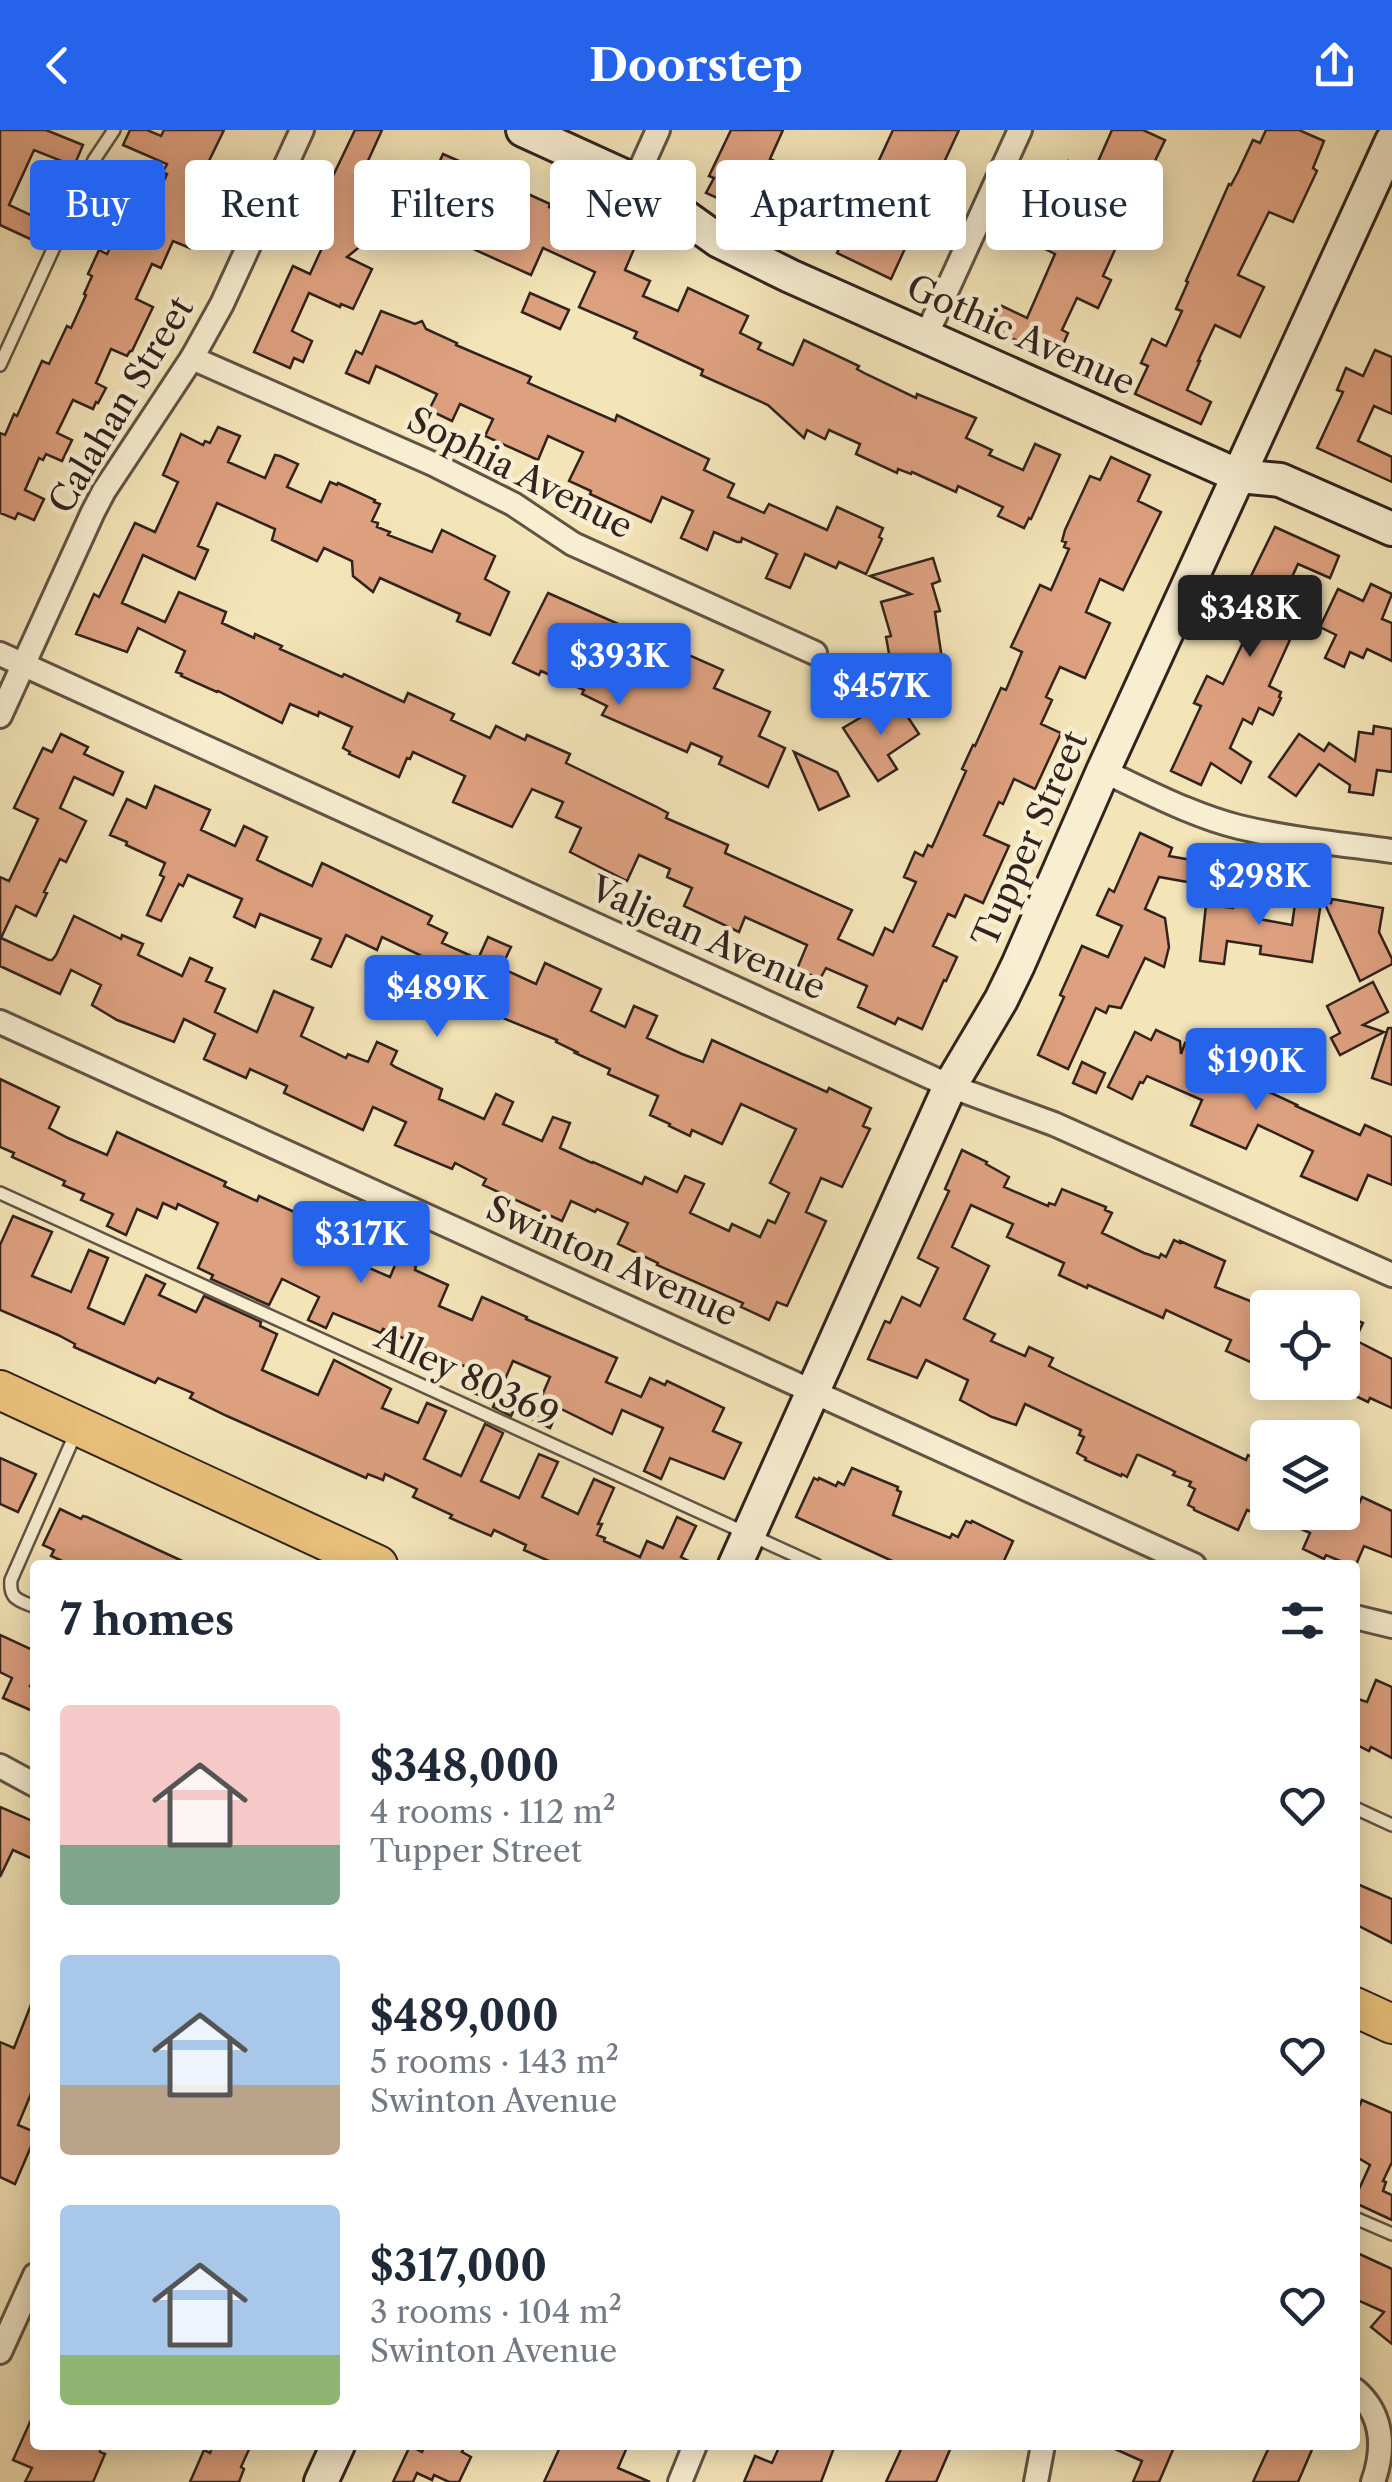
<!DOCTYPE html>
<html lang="en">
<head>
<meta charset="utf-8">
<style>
  body { margin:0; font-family:"Libre Caslon Text",serif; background:#f2f2f3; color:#1f2937; height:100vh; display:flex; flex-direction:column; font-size:38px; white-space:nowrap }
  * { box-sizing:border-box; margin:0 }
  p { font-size:32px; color:#747a83 }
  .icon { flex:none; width:55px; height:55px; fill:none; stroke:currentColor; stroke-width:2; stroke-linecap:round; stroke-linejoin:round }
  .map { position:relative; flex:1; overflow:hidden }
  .panel { position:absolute; left:30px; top:1430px; width:1330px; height:890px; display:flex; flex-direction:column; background:#fff; border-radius:10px; box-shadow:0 5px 25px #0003 }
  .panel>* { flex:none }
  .banner { position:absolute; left:30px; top:30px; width:1332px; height:90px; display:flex; gap:20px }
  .controls { position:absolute; left:1250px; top:1160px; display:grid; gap:20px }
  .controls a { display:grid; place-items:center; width:110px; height:110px; border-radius:10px; background:#fff; box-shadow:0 5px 25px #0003; font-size:50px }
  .price { position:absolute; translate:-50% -85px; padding:0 22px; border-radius:10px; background:#2563eb; color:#fff; font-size:32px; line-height:65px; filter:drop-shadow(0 2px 5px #0008) }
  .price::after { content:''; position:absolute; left:50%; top:60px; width:30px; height:22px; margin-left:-15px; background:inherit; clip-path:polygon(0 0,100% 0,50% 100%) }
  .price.active { background:#222; color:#fff }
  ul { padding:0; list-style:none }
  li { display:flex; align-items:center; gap:30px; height:250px; padding:0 30px }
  li span { display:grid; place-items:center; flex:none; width:280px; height:200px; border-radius:10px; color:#555 }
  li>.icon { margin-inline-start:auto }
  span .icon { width:120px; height:120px; fill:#fffc; stroke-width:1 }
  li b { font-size:42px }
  h2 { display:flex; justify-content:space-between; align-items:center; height:120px; padding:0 30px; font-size:42px }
  .tag { padding:0 35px; border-radius:10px; background:#fff; box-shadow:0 5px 25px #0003; font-size:35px; line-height:90px }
  .tag.active { background:#2563eb; color:#fff }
  header { display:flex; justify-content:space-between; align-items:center; height:130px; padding:0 30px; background:#2563eb; color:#fff; font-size:45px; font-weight:700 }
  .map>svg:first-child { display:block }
</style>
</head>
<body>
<header><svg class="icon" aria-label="back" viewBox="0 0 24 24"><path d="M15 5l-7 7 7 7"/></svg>Doorstep<svg class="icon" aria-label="share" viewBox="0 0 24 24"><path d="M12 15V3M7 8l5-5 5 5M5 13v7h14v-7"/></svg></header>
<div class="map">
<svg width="1392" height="2352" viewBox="0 0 1392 2352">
  <rect width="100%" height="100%" fill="#f4e5b9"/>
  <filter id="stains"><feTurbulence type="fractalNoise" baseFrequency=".002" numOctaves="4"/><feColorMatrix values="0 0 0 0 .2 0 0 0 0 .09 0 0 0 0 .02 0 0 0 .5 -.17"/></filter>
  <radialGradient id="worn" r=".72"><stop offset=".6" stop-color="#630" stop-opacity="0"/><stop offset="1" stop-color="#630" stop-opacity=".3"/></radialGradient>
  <g fill="#dea180" stroke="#31231d" stroke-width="2.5">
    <polygon points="0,0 46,0 83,15 74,36 34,20 9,75 48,93 39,113 0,95"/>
    <polygon points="130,0 147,0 161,6 164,0 224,0 208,33 223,39 190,118 173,111 161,138 152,134 136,169 153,177 132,221 130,221 127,226 111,219 96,253 106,258 98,273 96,272 93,279 73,270 57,303 72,310 62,331 46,324 43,330 39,328 25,360 44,369 34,390 18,383 15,389 0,383 0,303 5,305 14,284 17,286 42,231 49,234 67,196 71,198 86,165 84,164 92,146 88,144 99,120 107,124 122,93 117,91 119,87 93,56 150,81 167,44 163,42 167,34 123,15"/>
    <polygon points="355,0 382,0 362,44 422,71 443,24 468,35 460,52 486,64 485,67 520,82 528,64 550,74 549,77 604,102 602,106 634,119 625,140 650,151 643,166 678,181 688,158 748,186 740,203 761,213 758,219 793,235 804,210 859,236 857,239 866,244 916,268 917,264 976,288 966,308 992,320 989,325 1023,340 1035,314 1060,325 1031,389 1029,388 1024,398 998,386 1003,377 958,356 956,362 912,342 911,344 898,339 897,343 856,324 860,314 829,300 825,309 807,300 804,308 768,275 701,245 703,240 634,208 637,202 579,177 595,142 543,118 531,145 471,118 471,116 441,101 384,78 369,96 373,106 347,127 372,139 353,179 341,174 340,177 309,163 292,201 312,211 303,232 294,228 290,238 254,222 293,136 310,144 327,107 308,98"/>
    <polygon points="731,0 783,0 770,29 781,34 761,78 746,71 742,79 706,63 714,48 709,46"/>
    <polygon points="893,0 959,0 925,73 923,71 905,110 908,112 891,149 837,123 850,95 866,102 880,72 855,60 875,39"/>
    <polygon points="1112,0 1143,0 1165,10 1140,62 1145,64 1122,114 1118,113 1103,146 1111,150 1098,178 1077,168 1062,200 1068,203 1059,224 1052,221 1050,226 992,199 1002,176 1027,188 1055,124 1031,112 1044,82 1068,31 1093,43"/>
    <polygon points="1266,0 1299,0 1324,11 1313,38 1317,41 1293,92 1269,82 1238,145 1264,157 1240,207 1215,195 1198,231 1200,231 1187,260 1211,272 1201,294 1135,264 1148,236 1141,233 1152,209 1166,216 1182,181 1176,179 1188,152 1186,151 1229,54 1231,55 1238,42 1253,10 1260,13"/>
    <polygon points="530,163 569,180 560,199 522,182"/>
    <polygon points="381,181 415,194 422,191 426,199 457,213 456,215 531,247 528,253 615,291 617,285 709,329 704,340 734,354 728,367 764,383 769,374 827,400 837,377 883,398 879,407 882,409 866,444 839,432 836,438 805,424 790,458 766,448 777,424 742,408 741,412 737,412 714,402 707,420 681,408 693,381 662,367 651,392 590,364 591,361 569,351 583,322 548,306 538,330 485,306 493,289 460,274 452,291 429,280 437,264 394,244 376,236 369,253 346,243 356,221 362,224"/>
    <polygon points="1375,220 1392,227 1392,284 1374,276 1358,311 1392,327 1392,352 1317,318 1343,262 1337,260 1346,238 1363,246"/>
    <polygon points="218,297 240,306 228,332 265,348 275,325 280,326 298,334 287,357 321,372 330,352 337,355 338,353 375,370 374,372 380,374 372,391 378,393 377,397 390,402 388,405 432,422 442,400 495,426 485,449 509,462 490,505 457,491 460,484 380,448 373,462 353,446 352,431 324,418 317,431 272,410 275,399 217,373 198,416 208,420 195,449 143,425 122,473 165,492 179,462 226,482 222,493 254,508 255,504 282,516 280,519 342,547 344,544 404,572 408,563 454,584 451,590 490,608 496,596 525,610 527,605 570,624 566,633 568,634 655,676 668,683 666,688 728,715 725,723 852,780 838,809 873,825 885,798 893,802 916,752 904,747 915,722 923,726 928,715 932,717 966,641 962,639 973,615 975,616 1001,558 1006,560 1022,522 1011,517 1040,455 1051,460 1069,419 1064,417 1066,412 1062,411 1065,400 1090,346 1100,350 1111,327 1150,345 1138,371 1161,382 1123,460 1100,449 1086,482 1110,493 1085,548 1060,537 1046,567 1052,570 1041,594 1061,603 1035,659 1014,649 1003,674 999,672 984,705 1009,716 983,773 965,765 955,787 948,784 933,816 957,827 946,851 944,850 922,899 898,888 895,894 858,877 867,856 826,838 820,849 797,839 807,815 745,787 739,802 684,776 692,758 667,747 670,739 639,725 627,751 570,722 581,698 556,687 563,672 532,659 512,697 453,672 465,646 413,622 410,629 407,628 399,647 349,624 350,622 343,618 352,597 319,582 318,586 290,574 282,593 218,561 217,562 181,546 182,544 176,542 185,521 138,498 127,522 76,504 94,464 99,467 135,393 155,402 178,352 163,345 181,304 203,315 205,311 210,313"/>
    <polygon points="1275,397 1339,426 1330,448 1298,434 1276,482 1298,492 1269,556 1281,562 1279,567 1281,568 1273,585 1259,578 1252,594 1243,589 1230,618 1251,632 1241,653 1211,633 1201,655 1171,641 1201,576 1194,573 1207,546 1223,554 1250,498 1230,489"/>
    <polygon points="933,428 940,451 932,454 940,481 935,482 945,549 939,549 939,552 901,558 896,528 890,529 886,507 891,506 881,472 911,464 870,446"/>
    <polygon points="1371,454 1392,464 1382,489 1392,493 1392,531 1367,519 1363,528 1350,522 1344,537 1325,528 1336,505 1320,497 1338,459 1363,471"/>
    <polygon points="548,463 723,540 714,558 770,582 759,606 785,618 768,657 719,634 722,627 691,613 687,622 602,585 607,576 582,564 584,560 541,541 539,545 513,533"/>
    <polygon points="898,572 919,604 888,625 897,639 878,651 843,598 870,582 874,588"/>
    <polygon points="1374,596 1392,599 1392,642 1377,640 1373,665 1349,662 1350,655 1319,634 1296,666 1269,647 1299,604 1324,621 1329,613 1355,631 1359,602 1373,604"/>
    <polygon points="61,604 88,617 84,624 123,642 113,665 74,647 60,678 86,691 66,732 60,729 44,762 47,763 36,786 16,776 1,808 49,830 52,830 56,825 74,786 121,809 122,805 143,814 138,825 182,846 190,828 212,838 206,851 225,859 215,882 257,902 274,861 313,878 301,906 346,928 348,924 368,932 377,912 397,921 391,934 395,937 442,959 439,969 484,989 496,964 513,972 503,994 542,1011 553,987 570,993 560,1018 592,1033 593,1032 642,1054 645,1047 677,1062 685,1046 704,1054 690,1083 729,1101 732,1094 760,1107 768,1090 775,1093 789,1063 770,1053 796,999 741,974 722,1014 692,1000 690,1006 669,996 670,994 650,985 658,966 608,944 610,939 575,923 577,922 556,912 557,910 493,884 495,879 433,852 422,877 404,869 424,827 382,807 377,820 346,805 331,837 312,829 321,809 260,784 255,797 234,787 242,769 188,745 183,756 179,754 161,791 147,785 164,747 160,745 165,733 126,715 127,712 110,705 127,669 146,678 155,656 210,680 201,700 235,716 244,696 267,707 257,730 280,741 312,756 322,733 432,786 428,794 447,803 442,813 478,829 488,807 511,817 501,838 536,854 545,833 601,859 591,881 625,897 634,876 657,886 647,908 682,924 703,932 712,910 827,962 829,958 871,978 863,996 870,999 842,1057 821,1048 806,1082 826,1091 787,1176 777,1172 769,1190 741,1177 743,1173 657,1135 658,1133 618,1114 628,1093 597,1079 595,1082 571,1071 562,1091 483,1055 486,1049 455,1033 452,1039 395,1015 406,992 373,977 363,1000 284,963 287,956 250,939 246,948 204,929 215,904 184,889 174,912 117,890 92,875 101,855 71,840 60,864 0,836 0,747 9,751 38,689 14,678 43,618 52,622"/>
    <polygon points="794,622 837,642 849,666 819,680"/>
    <polygon points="1140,703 1172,718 1169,726 1203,732 1199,754 1159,747 1145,779 1165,788 1169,817 1164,837 1145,828 1121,878 1109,876 1106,883 1096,878 1068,939 1038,925 1064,867 1060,865 1082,816 1108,827 1122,796 1097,785 1109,759 1114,762"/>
    <polygon points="1237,752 1264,756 1259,789 1292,795 1296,767 1321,772 1312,832 1260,824 1261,816 1227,811 1224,834 1200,831 1206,775 1233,778"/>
    <polygon points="1332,769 1383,778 1379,802 1392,829 1392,834 1360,851 1324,772 1331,773"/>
    <polygon points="1373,852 1388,882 1363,895 1384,902 1340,925 1331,908 1340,903 1327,876"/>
    <polygon points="1388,898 1392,898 1392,955 1372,948"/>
    <polygon points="1156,900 1180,911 1181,924 1185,913 1228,932 1224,941 1297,975 1296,976 1360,1005 1365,995 1392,1007 1392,1055 1368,1045 1357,1070 1301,1046 1313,1021 1258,995 1246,1019 1191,995 1202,970 1147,946 1143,953 1140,952 1132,969 1108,957 1135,902 1151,910"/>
    <polygon points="1082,932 1105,943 1096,963 1073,953"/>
    <polygon points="0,949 59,977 49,998 68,1008 107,1025 117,1002 226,1052 224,1056 257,1071 259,1066 354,1109 346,1128 390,1147 398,1128 416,1136 415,1140 448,1155 439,1176 472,1190 482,1167 527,1187 526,1189 617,1228 606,1252 641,1267 650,1248 665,1255 667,1251 724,1278 713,1301 741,1313 724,1349 670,1328 661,1349 644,1341 663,1298 622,1280 612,1304 559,1278 550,1298 532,1289 550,1247 513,1231 495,1272 465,1259 473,1240 383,1199 381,1203 333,1183 326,1198 308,1190 319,1167 282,1149 269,1175 211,1149 213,1145 198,1138 218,1093 178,1074 176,1079 163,1073 157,1088 137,1079 126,1105 107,1096 113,1084 81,1070 84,1064 63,1055 65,1051 12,1027 14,1023 0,1017"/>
    <polygon points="962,1020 987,1032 986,1034 1009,1047 1004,1057 1048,1076 1049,1073 1055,1075 1062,1059 1106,1077 1105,1080 1112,1083 1102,1103 1144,1123 1159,1128 1161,1124 1166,1127 1174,1110 1180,1113 1180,1111 1225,1131 1215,1157 1268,1178 1268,1240 1226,1221 1231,1210 1166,1180 1163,1188 1088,1155 1087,1158 1059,1145 1064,1133 1007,1107 1013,1094 971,1075 952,1117 989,1136 964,1189 995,1204 991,1211 1025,1226 1029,1217 1053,1228 1049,1236 1063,1243 1246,1330 1248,1325 1268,1333 1268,1382 1342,1382 1342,1368 1358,1376 1362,1367 1392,1381 1392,1427 1364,1416 1355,1437 1326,1425 1324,1429 1303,1419 1310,1403 1268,1384 1268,1389 1247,1380 1238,1400 1194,1380 1194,1378 1188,1375 1195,1359 1189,1356 1191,1352 1173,1345 1175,1342 1170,1339 1139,1325 1137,1325 1127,1347 1122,1344 1121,1346 1085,1330 1086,1328 1077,1323 1084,1307 1079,1305 1081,1300 1025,1274 1016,1295 992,1287 960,1270 968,1250 926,1230 917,1248 868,1229 885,1191 890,1193 902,1167 920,1176 938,1138 918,1128 949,1061 945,1059"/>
    <polygon points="13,1086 52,1102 32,1146 71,1162 89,1120 108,1128 88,1178 124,1194 146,1145 165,1154 159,1165 196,1182 204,1166 261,1192 260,1196 277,1204 262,1240 318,1265 334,1230 391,1259 382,1278 418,1293 427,1273 446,1281 424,1329 461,1346 485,1294 503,1303 481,1351 519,1368 539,1324 558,1332 542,1367 578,1384 594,1349 614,1358 598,1394 602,1394 597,1405 605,1408 604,1411 640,1427 647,1411 663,1418 677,1387 696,1396 681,1427 697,1435 558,1435 524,1420 526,1415 494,1400 491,1406 450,1388 452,1385 413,1367 417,1359 385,1344 383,1350 368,1344 366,1348 227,1286 190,1268 193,1263 158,1248 155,1253 74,1217 75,1214 58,1205 0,1180 0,1115"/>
    <polygon points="1342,1184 1363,1193 1355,1210 1392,1229 1392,1278 1370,1268 1368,1272 1341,1259"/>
    <polygon points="498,1266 516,1275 511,1286 493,1277"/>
    <polygon points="0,1328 36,1344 18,1382 0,1374"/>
    <polygon points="852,1338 898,1357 897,1360 901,1362 893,1385 950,1408 952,1404 958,1407 966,1391 971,1393 972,1391 1013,1411 1002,1435 901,1435 796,1387 814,1348 818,1350 819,1348 836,1356 838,1352 844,1355"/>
    <polygon points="60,1379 81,1389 83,1386 87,1387 191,1435 71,1435 51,1426 54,1420 43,1415"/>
    <polygon points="0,1505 35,1521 35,1546 30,1556 35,1558 35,1582 3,1568 12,1548 0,1542"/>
    <polygon points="1376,1550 1392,1557 1392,1628 1371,1617 1369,1621 1355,1614 1355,1568 1367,1572"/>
    <polygon points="0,1677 35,1692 35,1730 13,1720 0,1747"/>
    <polygon points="1355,1753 1392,1769 1392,1813 1355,1794"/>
    <polygon points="34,1867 35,1954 18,1995 35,2002 35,2007 15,2054 0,2047 0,1912 14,1918"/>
    <polygon points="1362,1970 1392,1983 1392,2032 1383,2051 1386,2052 1383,2061 1392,2065 1392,2090 1355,2073 1355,2068 1370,2035 1355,2026 1355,1986"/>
    <polygon points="1355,2122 1392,2139 1392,2214 1371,2197 1384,2182 1355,2169"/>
    <polygon points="35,2281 35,2315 100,2315 100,2322 105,2324 93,2352 25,2352 32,2338 13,2330"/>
    <polygon points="213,2315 251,2315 241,2337 244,2339 239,2352 190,2352 204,2320 210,2323"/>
    <polygon points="425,2315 465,2315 462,2322 471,2327 459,2352 449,2352 434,2345 432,2350 417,2343 413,2352 393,2352 410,2316 422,2322"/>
    <polygon points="561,2315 628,2315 618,2338 650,2352 544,2352"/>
    <polygon points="780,2315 835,2315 821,2352 744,2352 755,2326 772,2333"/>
    <polygon points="903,2315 952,2315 936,2352 886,2352"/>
    <polygon points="1106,2315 1175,2315 1159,2352 1133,2352 1142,2331"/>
    <polygon points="1270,2315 1314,2315 1298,2352 1253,2352"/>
  </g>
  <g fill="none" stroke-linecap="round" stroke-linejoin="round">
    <g stroke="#625444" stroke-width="16">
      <g id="lane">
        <polyline points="0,235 94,30 114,0"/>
        <polyline points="0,1063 816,1435"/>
        <path d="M35,1477C19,1470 9,1470 11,1450L77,1300"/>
        <polyline points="1355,1678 1392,1695"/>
        <polyline points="1355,2088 1392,2104"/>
      </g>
    </g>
    <g stroke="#625444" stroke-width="28">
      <g id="street">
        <polyline points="635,51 658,0"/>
        <polyline points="926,206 1020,0"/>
        <polyline points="192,228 433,334 513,374 573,414 815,523"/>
        <polyline points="0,524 950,956 1054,994 1392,1145"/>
        <polyline points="0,586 93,382 104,361 192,228 222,174 302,0"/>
        <path d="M1103,641C1147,661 1191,685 1239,697C1289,709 1341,714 1392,721"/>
        <polyline points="0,892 1194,1435"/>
        <polyline points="1355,1487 1392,1496"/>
        <polyline points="0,1636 35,1655"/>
        <polyline points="0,2222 35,2145"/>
        <path d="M1355,2260C1383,2284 1385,2318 1373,2352"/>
        <polyline points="680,2352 695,2315"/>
        <polyline points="1036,2352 1043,2315"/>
      </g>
    </g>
    <g stroke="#31231d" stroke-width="38">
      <g id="secondary">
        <polyline points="523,0 635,51 719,111 790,146 1239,346 1280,350 1392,399"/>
        <polyline points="735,1435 950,956 1001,870 1018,835 1103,641 1392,11"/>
        <polyline points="321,2352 338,2315"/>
      </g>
    </g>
    <g stroke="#31231d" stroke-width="42">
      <g id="primary">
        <polyline points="0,1260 378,1435"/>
        <polyline points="1355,1877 1392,1894"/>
      </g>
    </g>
    <use href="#lane" stroke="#f8eed2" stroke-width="11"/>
    <use href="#street" stroke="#f8eed2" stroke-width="22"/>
    <use href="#secondary" stroke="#f8eed2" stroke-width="32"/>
    <use href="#primary" stroke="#eac27c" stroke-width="38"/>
  </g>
  <g text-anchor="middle" stroke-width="9" stroke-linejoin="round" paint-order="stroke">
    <g font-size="35" fill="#31231d" stroke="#f8eed2">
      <text transform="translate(1021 205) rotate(24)" y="12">Gothic Avenue</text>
      <text transform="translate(121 275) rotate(-59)" y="12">Calahan Street</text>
      <text transform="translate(520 343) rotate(27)" y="12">Sophia Avenue</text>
      <text transform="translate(1030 709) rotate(-66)" y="12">Tupper Street</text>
      <text transform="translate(708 808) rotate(24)" y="12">Valjean Avenue</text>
      <text transform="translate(612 1131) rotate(24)" y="12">Swinton Avenue</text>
      <text transform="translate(467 1246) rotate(25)" y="12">Alley 80369</text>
    </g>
  </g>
  <rect width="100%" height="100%" filter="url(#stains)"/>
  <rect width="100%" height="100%" fill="url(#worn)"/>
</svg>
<div class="controls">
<a><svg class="icon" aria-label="locate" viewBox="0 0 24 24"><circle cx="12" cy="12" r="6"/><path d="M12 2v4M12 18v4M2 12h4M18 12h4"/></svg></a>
<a><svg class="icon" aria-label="layers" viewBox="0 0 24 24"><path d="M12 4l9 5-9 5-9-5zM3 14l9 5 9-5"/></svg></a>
</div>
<b class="price active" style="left:1250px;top:530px">$348K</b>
<b class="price" style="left:619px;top:578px">$393K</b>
<b class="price" style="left:881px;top:608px">$457K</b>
<b class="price" style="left:1259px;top:798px">$298K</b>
<b class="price" style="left:437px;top:910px">$489K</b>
<b class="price" style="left:1256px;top:983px">$190K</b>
<b class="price" style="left:361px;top:1156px">$317K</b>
<div class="banner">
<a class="tag active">Buy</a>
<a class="tag">Rent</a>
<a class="tag">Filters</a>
<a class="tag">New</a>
<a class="tag">Apartment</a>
<a class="tag">House</a>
</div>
<section class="panel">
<h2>7 homes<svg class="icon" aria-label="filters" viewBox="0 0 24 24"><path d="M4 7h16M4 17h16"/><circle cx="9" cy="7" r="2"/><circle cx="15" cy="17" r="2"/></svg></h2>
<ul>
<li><span style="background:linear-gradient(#f6c9c9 70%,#7fa58c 0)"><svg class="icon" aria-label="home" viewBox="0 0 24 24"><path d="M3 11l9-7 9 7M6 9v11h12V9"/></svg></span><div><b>$348,000</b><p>4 rooms · 112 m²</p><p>Tupper Street</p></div><svg class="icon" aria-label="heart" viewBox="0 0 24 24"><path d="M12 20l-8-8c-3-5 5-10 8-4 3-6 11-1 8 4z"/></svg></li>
<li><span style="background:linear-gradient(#a9c7e8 65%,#b9a48a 0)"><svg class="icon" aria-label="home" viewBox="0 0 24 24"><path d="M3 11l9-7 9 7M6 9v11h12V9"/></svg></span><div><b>$489,000</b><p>5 rooms · 143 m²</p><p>Swinton Avenue</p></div><svg class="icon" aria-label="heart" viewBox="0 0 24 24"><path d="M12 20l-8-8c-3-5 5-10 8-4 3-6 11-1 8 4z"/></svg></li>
<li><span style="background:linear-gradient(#a9c7e8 75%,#8fb573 0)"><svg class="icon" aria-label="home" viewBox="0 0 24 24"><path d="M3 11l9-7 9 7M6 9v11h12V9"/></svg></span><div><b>$317,000</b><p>3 rooms · 104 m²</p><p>Swinton Avenue</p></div><svg class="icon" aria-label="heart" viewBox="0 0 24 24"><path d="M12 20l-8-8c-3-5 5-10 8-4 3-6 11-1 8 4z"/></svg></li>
</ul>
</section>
</div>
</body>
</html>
